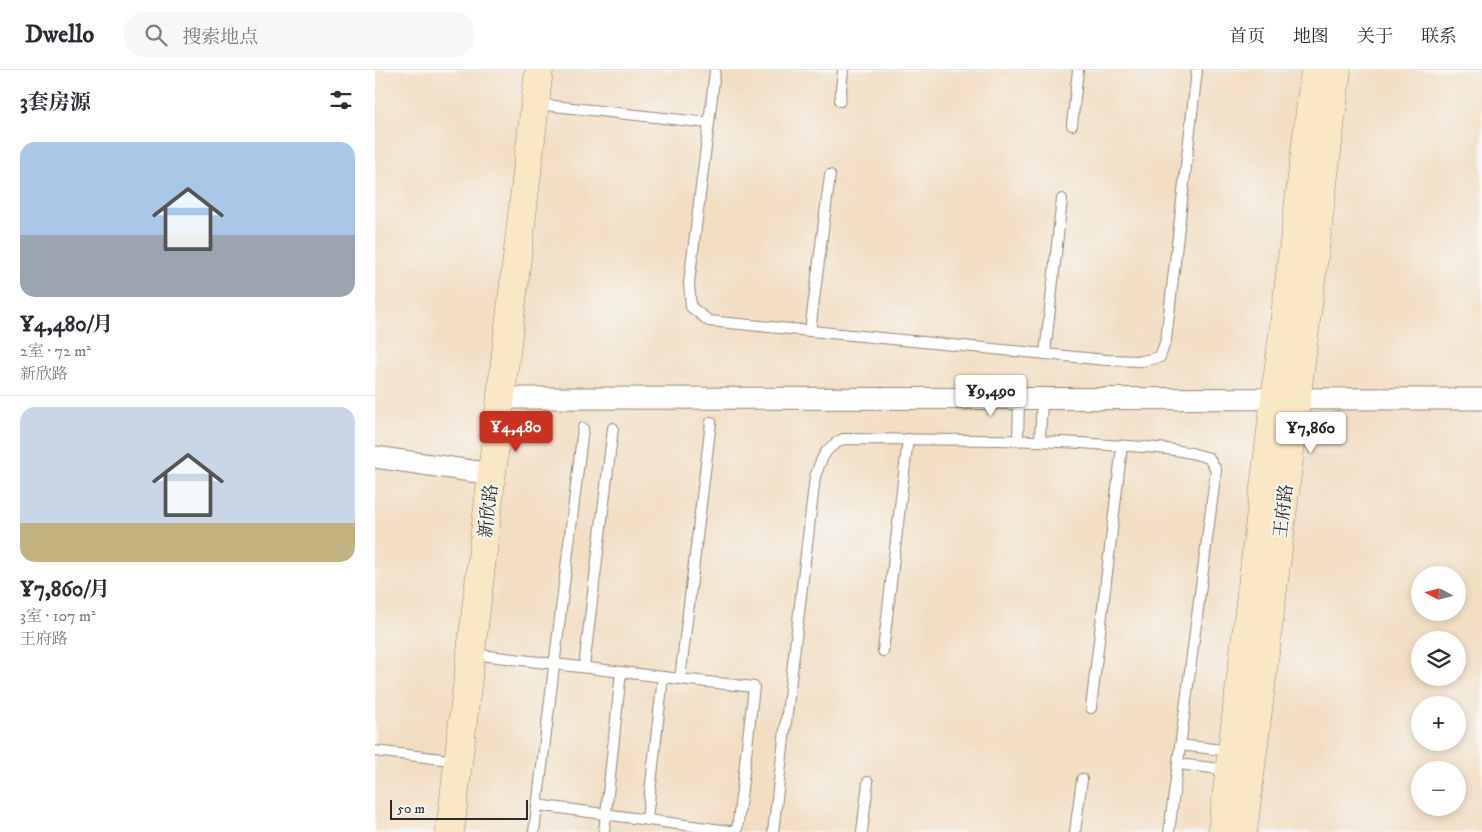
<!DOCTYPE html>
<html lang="zh">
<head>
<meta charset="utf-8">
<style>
  body { margin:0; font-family:"IM FELL DW Pica","Noto Serif SC",serif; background:#f7f7f7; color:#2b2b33; height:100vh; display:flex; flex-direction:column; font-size:19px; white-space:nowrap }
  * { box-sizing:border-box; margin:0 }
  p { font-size:16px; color:#7c7c81 }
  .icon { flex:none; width:28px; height:28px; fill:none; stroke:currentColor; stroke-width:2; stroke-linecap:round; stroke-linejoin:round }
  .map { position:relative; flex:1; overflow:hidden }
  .panel { display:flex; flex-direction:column; background:#fff; width:375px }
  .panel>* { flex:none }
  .needle { width:32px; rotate:277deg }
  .tools { position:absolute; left:1036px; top:496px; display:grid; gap:10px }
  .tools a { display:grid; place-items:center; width:55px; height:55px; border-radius:50%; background:#fff; box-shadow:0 2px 8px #0003; font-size:25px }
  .scale { position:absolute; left:15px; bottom:12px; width:138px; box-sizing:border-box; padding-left:5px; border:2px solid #2b2b2b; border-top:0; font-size:14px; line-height:18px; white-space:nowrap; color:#2b2b2b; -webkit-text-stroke:4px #f6f6f2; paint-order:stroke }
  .price { position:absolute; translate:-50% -42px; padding:0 11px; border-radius:5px; background:#fff; color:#222; font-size:16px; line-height:32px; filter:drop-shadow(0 1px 2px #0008) }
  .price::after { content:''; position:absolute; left:50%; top:30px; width:15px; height:11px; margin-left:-8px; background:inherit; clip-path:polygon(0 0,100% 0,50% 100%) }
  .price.selected { background:#c8321e; color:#fff }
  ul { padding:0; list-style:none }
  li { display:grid; align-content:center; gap:10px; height:265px; padding:0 20px }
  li+li { border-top:1px solid #e1e1e2 }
  li span { display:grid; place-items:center; height:155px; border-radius:15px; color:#555 }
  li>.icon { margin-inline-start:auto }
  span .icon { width:90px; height:90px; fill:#fffc; stroke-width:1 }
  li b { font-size:21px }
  h2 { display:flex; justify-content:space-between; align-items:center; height:60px; padding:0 20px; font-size:21px }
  header { display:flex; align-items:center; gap:30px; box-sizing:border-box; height:70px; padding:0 25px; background:#fff; border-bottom:1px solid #e1e1e2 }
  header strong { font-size:24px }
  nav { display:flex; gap:28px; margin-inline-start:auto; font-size:18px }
  .search { width:350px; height:45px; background:#f7f7f7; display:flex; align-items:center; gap:12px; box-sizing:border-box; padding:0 18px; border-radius:20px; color:#7c7c81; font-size:19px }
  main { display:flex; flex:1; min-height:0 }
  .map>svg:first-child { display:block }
</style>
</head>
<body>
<header>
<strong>Dwello</strong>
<div class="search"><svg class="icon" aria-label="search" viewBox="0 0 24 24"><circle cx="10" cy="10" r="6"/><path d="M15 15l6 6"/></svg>搜索地点</div>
<nav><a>首页</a><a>地图</a><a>关于</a><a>联系</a></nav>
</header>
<main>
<section class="panel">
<h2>3套房源<svg class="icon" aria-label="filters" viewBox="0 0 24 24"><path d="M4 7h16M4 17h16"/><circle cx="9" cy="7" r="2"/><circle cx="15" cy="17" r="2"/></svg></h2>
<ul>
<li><span style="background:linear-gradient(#a9c7e8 60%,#9aa5b1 0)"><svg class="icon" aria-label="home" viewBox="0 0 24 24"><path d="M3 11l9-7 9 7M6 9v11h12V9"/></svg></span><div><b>¥4,480/月</b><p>2室 · 72 m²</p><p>新欣路</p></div></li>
<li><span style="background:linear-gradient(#c9d6e8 75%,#c2b280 0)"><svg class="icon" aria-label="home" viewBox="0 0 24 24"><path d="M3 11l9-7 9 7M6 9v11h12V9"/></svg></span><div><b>¥7,860/月</b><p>3室 · 107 m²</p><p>王府路</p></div></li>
</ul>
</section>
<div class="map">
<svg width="1107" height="762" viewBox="0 0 1107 762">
  <rect width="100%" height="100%" fill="#f6f6f2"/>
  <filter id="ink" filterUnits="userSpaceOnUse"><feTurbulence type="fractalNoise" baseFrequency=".02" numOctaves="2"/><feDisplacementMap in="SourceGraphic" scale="10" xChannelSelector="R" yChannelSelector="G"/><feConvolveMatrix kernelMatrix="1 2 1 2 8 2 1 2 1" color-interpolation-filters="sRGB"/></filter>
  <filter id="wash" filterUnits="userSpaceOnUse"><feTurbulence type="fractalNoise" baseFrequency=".0096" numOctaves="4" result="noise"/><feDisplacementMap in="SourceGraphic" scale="20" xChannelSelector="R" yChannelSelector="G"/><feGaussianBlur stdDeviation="1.12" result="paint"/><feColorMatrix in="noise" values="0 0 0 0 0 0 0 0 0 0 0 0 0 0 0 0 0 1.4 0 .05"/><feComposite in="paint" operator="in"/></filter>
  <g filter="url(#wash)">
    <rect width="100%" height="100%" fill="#f3dec2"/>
  </g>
  <g filter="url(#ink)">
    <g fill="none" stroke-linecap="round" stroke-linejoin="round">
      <g stroke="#8f8476" stroke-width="12">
        <g id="lane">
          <polyline points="465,31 468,0"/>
          <polyline points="161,34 334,53 340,0"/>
          <polyline points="334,53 314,213 316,237 334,251 731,290 767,291 785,287 791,270 822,0"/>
          <polyline points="697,55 703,0"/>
          <polyline points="435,261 455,105"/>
          <polyline points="670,284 687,129"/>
          <polyline points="643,371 644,328"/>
          <polyline points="665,371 667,329"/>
          <polyline points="508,581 533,369"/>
          <polyline points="97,584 305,609 379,617 362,761"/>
          <polyline points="209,597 238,358"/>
          <polyline points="305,609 336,352"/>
          <polyline points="716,638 747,376"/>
          <polyline points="805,675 856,681"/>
          <polyline points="0,681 83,691"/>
          <polyline points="803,694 854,700"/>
          <polyline points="162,735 362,762"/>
          <polyline points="272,749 288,607"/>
          <polyline points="159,762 208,358"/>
          <polyline points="229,762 246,602"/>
          <path d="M398,762L440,407C447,387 449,379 468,369C556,370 644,368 732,375C766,377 801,377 834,388L841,400L794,762"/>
          <polyline points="487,762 493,712"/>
          <polyline points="700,762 707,709"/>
        </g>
      </g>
      <g stroke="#8f8476" stroke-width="23">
        <g id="street">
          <polyline points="126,328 1107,329"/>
          <polyline points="0,387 117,404"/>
        </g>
      </g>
      <g stroke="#8f8476" stroke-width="29">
        <g id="secondary">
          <polyline points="75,762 164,0"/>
          <polyline points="847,762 940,0"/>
          <polyline points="868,762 962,0"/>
        </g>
      </g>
      <use href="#lane" stroke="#fff" stroke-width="10"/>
      <use href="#street" stroke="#fff" stroke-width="21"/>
      <use href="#secondary" stroke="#fae7c3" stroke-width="28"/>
    </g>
  </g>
  <g text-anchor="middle" stroke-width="4" stroke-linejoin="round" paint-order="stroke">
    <g font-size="18" fill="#2b2b2b" stroke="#f6f6f2">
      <text transform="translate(113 441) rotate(-83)" y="6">新欣路</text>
      <text transform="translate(908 441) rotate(-83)" y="6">王府路</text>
    </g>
  </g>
</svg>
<div class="tools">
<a><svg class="needle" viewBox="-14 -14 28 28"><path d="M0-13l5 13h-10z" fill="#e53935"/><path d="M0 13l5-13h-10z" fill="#7c7c81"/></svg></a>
<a><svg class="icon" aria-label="layers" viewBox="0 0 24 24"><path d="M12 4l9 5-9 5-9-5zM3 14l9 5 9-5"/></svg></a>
<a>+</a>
<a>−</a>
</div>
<div class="scale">50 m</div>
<b class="price" style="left:616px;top:347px">¥9,490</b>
<b class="price selected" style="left:141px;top:383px">¥4,480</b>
<b class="price" style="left:936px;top:384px">¥7,860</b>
</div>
</main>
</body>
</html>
